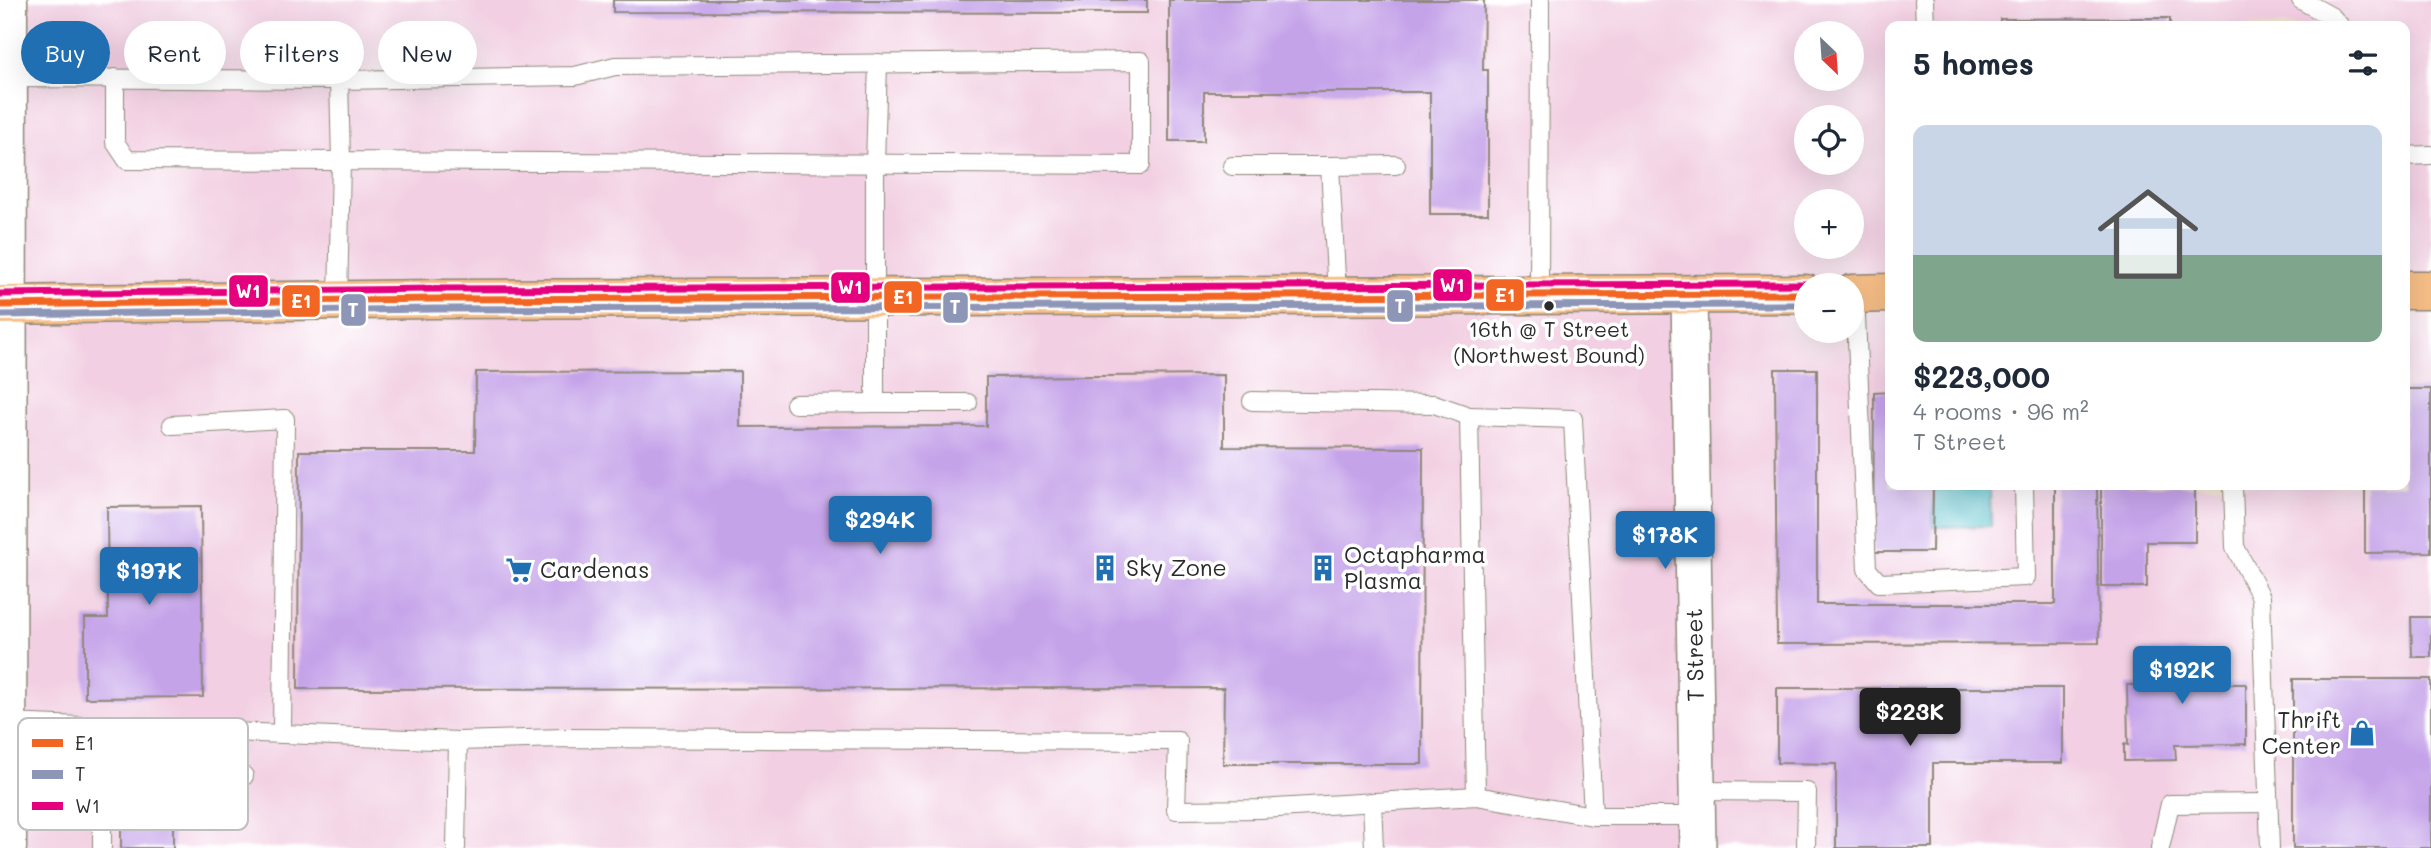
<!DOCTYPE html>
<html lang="en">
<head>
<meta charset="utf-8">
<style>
  body { margin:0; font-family:Mali,sans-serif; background:#f6f6f7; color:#1f2937; height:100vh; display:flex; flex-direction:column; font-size:26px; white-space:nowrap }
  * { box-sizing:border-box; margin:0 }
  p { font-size:23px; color:#747a83 }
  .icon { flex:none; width:38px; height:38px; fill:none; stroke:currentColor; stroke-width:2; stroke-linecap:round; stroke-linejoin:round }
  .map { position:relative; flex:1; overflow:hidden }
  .panel { position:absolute; left:1885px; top:21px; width:525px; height:469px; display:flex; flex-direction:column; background:#fff; border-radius:14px; box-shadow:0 7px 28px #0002 }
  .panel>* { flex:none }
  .hud { position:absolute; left:21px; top:21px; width:665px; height:63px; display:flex; gap:14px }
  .needle { width:46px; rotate:155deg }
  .tools { position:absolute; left:1794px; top:21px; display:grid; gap:14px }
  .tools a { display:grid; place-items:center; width:70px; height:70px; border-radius:50%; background:#fff; box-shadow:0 7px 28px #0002; font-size:35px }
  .price { position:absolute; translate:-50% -60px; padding:0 16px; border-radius:7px; background:#1f6fb2; color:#fff; font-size:23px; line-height:46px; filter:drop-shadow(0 2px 4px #0008) }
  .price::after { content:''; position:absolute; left:50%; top:42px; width:21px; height:16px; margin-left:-10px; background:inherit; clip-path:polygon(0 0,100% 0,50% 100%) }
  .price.on { background:#222; color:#fff }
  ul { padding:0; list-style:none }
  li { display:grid; align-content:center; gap:14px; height:371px; padding:0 28px }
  li span { display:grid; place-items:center; height:217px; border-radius:14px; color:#555 }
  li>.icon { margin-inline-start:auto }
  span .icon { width:126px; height:126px; fill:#fffc; stroke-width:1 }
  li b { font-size:30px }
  h2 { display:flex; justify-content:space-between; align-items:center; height:84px; padding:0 28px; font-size:30px }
  .pill { padding:0 24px; border-radius:32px; background:#fff; box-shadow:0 7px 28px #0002; font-size:24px; line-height:63px }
  .pill.on { background:#1f6fb2; color:#fff }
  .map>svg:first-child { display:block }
</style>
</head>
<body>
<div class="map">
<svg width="2431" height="848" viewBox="0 0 2431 848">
  <rect width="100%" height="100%" fill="#fff"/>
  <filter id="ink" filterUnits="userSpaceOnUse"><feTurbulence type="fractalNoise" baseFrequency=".0143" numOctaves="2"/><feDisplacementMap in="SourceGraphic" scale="14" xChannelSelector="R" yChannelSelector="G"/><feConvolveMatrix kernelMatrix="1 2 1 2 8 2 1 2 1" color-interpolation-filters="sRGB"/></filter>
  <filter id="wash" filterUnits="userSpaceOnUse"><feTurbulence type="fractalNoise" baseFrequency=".00686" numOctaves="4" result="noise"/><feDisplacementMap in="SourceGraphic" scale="28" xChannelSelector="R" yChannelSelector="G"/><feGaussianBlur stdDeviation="1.57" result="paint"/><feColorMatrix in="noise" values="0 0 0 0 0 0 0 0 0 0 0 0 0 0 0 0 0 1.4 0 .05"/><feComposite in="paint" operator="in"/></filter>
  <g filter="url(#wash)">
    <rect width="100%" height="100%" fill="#f1e5ca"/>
    <path fill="#f2cfe2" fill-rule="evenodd" d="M0,0H2431V848H18ZM1890,26H2404V485H1890ZM1806,33H1852V79H1806ZM1806,117H1852V163H1806ZM1806,201H1852V247H1806ZM1806,285H1852V331H1806Z"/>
    <polygon fill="#56c2cf" stroke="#40767d" stroke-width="2" points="1990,488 1991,526 1933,527 1933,489"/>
    <g id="blocks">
      <g fill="#c5a3e9">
        <polygon points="613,0 1147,0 1147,13 613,12"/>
        <polygon points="1169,0 1484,0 1483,70 1488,70 1488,214 1430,214 1430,92 1204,92 1204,141 1169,141"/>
        <polygon points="2170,18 2170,26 2000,26 2000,19"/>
        <polygon points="1775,369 1817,369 1817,604 2055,604 2055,485 2097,485 2099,643 1777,644"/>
        <polygon points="740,371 740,427 986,426 986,377 1224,375 1224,447 1423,448 1422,764 1223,764 1224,688 298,689 299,451 475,451 476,372"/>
        <polygon points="2404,389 2431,389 2431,552 2365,553 2365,485 2404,485"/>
        <polygon points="1890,391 1890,485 1933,485 1932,552 1873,552 1874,392"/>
        <polygon points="2101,485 2195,485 2195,542 2147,542 2147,587 2101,587"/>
        <polygon points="201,506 203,697 85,698 85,618 108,618 107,507"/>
        <polygon points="2411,617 2431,617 2431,657 2412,657"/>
        <polygon points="2138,651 2216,652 2216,684 2246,684 2246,744 2175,745 2176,760 2124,761 2124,744 2128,745 2127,685 2139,685"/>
        <rect x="2293" y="679" width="138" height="169"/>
        <polygon points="1777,688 2063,688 2063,763 1933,763 1933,848 1836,848 1836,764 1777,763"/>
        <polygon points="121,805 173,806 173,848 121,848"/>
      </g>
    </g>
  </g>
  <g filter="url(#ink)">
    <use href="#blocks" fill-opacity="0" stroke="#8e887a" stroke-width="2"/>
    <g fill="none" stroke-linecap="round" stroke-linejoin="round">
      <g stroke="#8e887a" stroke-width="20">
        <g id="service">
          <polyline points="1924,0 1925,26"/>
          <polyline points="2301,0 2332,17 2340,26"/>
          <polyline points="878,63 875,164 875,403 968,403"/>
          <polyline points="7,78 339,80"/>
          <polyline points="115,78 115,142 127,160 1141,165 1141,61 615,66 575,76 339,80 341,161 338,300"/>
          <polyline points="2404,156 2431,155"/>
          <polyline points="1232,166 1330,166 1337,295"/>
          <polyline points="1330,166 1396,165"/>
          <polyline points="1855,294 1867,569 1879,583 2026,577 2024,485"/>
          <polyline points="1539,295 1540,0"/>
          <polyline points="1252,401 1434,404 1469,416"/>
          <polyline points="795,404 875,403"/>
          <polyline points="172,425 285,419 282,734"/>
          <polyline points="2233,485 2235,547 2261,597 2270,848"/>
          <polyline points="7,723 458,741 564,738 1178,741 1176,810 1260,809 1476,796 1593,816 1697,816"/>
          <polyline points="1697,791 1807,792 1806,848"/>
          <polyline points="1476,796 1469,416 1573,419 1593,816"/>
          <polyline points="1372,802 1374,848"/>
          <polyline points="102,848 102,810 111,794 133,779 244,776"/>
          <polyline points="456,848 458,741"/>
          <polyline points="2160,848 2170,804 2268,803"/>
        </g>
      </g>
      <g stroke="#8e887a" stroke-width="38">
        <polyline id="minor" points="1689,294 1698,848"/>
      </g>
      <g stroke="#8e887a" stroke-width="41">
        <polyline id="tertiary" points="7,848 8,0"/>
      </g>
      <g stroke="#8e887a" stroke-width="41">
        <g id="primary">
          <polyline points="2404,290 2431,290"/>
          <polyline points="1852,294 1890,293"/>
          <polyline points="0,305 434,299 1806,294"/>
        </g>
      </g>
      <use href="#service" stroke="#fff" stroke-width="18"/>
      <use href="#minor" stroke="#fff" stroke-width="35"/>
      <use href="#tertiary" stroke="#fff" stroke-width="38"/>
      <use href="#primary" stroke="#f6be87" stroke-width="38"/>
      <g stroke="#fff" stroke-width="12">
        <polyline id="bus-1" points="0,305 434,299 1806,294"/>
      </g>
      <g stroke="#fff" stroke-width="12">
        <polyline id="bus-2" points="0,315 434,309 1806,305"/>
      </g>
      <g stroke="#fff" stroke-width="12">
        <polyline id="bus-3" points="0,294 434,289 1806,284"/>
      </g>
      <use href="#bus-1" stroke="#f26522" stroke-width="7"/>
      <use href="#bus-2" stroke="#8e96b8" stroke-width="7"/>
      <use href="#bus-3" stroke="#e5007d" stroke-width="7"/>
    </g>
  </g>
  <defs>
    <g id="building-bare" transform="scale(2.1)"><path d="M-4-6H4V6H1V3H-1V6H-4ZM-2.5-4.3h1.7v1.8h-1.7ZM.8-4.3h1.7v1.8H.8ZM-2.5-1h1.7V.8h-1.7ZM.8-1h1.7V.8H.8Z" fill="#1f6fb2" stroke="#fff" stroke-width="2.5" paint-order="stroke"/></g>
    <g id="supermarket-bare" transform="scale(2.1)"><path d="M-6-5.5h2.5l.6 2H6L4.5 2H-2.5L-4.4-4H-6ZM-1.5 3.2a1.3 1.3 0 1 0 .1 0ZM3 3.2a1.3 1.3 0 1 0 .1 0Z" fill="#1f6fb2" stroke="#fff" stroke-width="2.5" paint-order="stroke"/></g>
    <g id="shop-bare" transform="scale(2.1)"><path d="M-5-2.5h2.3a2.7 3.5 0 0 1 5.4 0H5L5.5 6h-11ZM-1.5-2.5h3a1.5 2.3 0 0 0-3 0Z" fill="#1f6fb2" stroke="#fff" stroke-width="2.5" paint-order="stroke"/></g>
  </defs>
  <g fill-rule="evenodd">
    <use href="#building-bare" x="1105" y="568"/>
    <use href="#building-bare" x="1323" y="568"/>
    <use href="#supermarket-bare" x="519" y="570"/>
    <use href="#shop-bare" x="2362" y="733"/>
  </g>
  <circle fill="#2b2b2b" stroke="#fff" stroke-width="2.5" cx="1549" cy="306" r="6"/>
  <g text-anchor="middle" stroke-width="7" stroke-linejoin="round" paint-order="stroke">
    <g font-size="21" fill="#2b2b2b" stroke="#fff">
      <text x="1549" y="337">16th @ T Street<tspan x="1549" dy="26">(Northwest Bound)</tspan></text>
    </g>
    <g font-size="23" fill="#2b2b2b" stroke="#fff" text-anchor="start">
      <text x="1344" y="563">Octapharma<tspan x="1344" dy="26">Plasma</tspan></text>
      <text x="1126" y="576">Sky Zone</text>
      <text x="540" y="578">Cardenas</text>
      <text x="2341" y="728" text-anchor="end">Thrift<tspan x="2341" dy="26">Center</tspan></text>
    </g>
    <g font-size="23" fill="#2b2b2b" stroke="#fff">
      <text transform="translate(1695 655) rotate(-91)" y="8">T Street</text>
    </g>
  </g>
  <rect x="18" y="718" width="230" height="112" rx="10" fill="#fff" stroke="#bfbfbf" stroke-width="2"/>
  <rect x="32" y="739" width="31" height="8" fill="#f26522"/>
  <rect x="32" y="770" width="31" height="9" fill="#8e96b8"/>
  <rect x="32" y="802" width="31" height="8" fill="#e5007d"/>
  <g font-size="19" fill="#2b2b2b">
    <text x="75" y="750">E1</text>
    <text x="75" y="781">T</text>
    <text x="75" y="813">W1</text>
  </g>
  <g stroke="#fff" stroke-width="2.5">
    <rect x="1432" y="268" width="41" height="34" rx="7" fill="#e5007d"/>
    <rect x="830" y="271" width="41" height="33" rx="7" fill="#e5007d"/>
    <rect x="228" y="274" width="41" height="34" rx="7" fill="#e5007d"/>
    <rect x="1485" y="278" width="40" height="34" rx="7" fill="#f26522"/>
    <rect x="883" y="280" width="40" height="34" rx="7" fill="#f26522"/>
    <rect x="281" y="284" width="40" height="34" rx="7" fill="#f26522"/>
    <rect x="1386" y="289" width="28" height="34" rx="7" fill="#8e96b8"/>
    <rect x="942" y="291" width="27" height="33" rx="7" fill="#8e96b8"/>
    <rect x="340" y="293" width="27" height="34" rx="7" fill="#8e96b8"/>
  </g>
  <g font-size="19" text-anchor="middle" font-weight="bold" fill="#fff">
    <text x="1452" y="292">W1</text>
    <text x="850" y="294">W1</text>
    <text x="248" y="298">W1</text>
    <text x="1505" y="302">E1</text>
    <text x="903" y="304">E1</text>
    <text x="301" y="308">E1</text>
    <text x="1400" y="313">T</text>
    <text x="955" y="314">T</text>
    <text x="353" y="317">T</text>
  </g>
</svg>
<div class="tools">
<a><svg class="needle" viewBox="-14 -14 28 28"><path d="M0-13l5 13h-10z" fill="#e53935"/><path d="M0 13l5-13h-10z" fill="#747a83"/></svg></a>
<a><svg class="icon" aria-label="locate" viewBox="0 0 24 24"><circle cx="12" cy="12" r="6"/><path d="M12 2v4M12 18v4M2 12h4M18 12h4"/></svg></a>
<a>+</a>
<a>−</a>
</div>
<b class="price" style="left:880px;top:556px">$294K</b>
<b class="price" style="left:1665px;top:571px">$178K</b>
<b class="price" style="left:149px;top:607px">$197K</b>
<b class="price" style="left:2182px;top:706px">$192K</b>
<b class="price on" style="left:1910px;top:748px">$223K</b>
<div class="hud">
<a class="pill on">Buy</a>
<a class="pill">Rent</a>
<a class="pill">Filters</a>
<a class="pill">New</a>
</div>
<section class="panel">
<h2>5 homes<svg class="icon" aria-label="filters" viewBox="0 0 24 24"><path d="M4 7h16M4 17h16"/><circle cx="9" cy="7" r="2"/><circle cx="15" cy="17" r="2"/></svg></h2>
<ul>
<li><span style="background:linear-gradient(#c9d6e8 60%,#7fa58c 0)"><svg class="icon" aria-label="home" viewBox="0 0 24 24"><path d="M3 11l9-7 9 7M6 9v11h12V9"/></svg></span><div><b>$223,000</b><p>4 rooms · 96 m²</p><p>T Street</p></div></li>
</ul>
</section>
</div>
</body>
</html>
